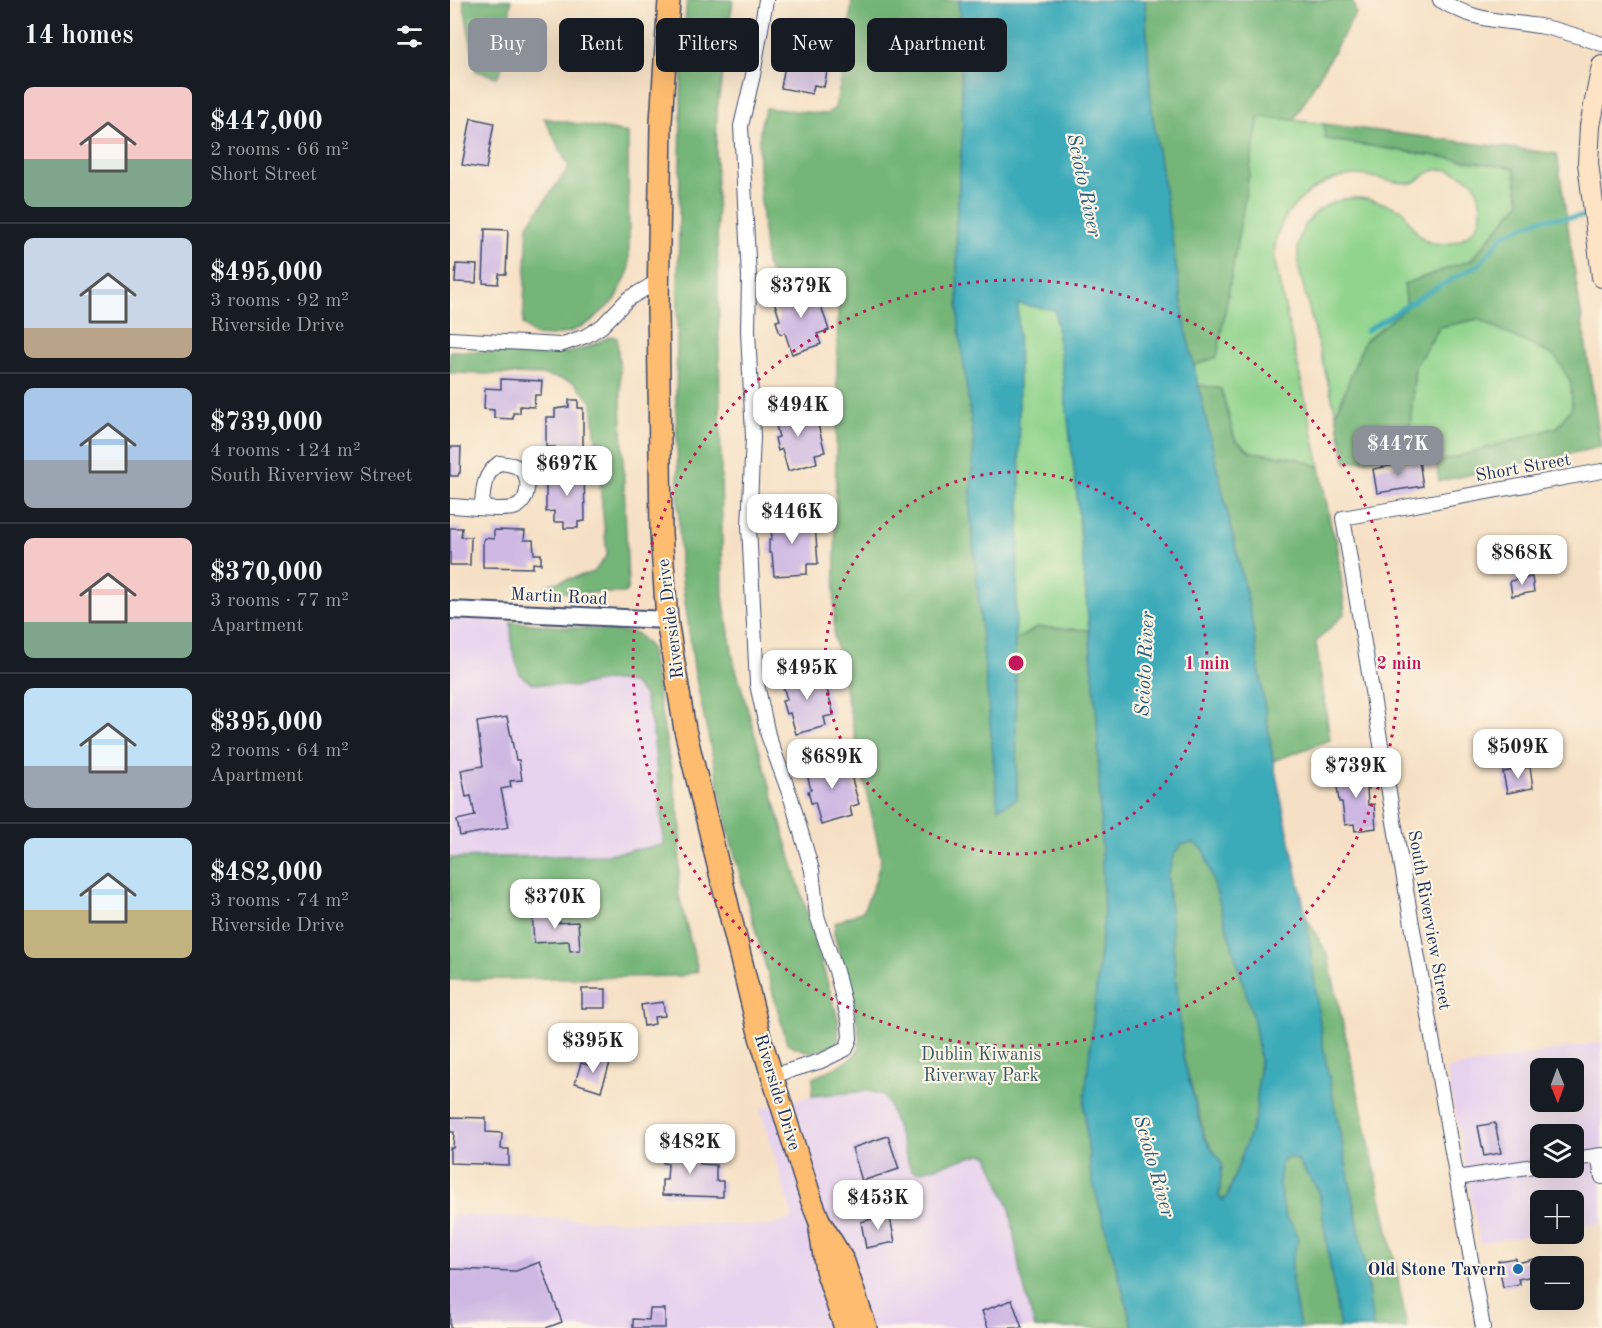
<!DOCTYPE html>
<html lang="en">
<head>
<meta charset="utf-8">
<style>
  body { margin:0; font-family:"Old Standard TT",serif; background:#20242c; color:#f1f3f6; height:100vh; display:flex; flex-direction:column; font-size:22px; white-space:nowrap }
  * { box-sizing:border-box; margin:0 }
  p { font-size:20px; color:#9ea1a6 }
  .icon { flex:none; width:33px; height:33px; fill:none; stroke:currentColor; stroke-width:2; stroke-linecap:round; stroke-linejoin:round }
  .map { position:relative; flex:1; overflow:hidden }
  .details { display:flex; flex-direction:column; background:#171b24; width:450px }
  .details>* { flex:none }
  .banner { position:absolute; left:18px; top:18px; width:570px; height:54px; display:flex; gap:12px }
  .needle { width:39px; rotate:179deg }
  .controls { position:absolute; left:1080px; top:1058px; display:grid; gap:12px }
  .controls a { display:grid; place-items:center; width:54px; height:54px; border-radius:9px; background:#171b24; box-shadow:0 6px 24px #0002; font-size:30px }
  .price { position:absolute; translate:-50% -51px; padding:0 14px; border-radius:12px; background:#fff; color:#222; font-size:20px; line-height:39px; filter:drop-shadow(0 2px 3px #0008) }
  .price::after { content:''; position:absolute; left:50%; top:36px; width:18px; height:14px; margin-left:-9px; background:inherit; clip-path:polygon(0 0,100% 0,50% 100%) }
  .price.active { background:#8c9099; color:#fff }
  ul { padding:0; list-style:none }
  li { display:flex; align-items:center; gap:18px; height:150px; padding:0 24px }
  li+li { border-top:2px solid #363941 }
  li span { display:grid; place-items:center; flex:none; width:168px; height:120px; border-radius:9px; color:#555 }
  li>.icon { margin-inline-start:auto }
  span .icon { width:72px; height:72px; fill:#fffc; stroke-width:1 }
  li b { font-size:26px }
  h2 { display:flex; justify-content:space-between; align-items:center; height:72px; padding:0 24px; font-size:26px }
  .pill { padding:0 21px; border-radius:9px; background:#171b24; box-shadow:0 6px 24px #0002; font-size:21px; line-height:54px }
  .pill.active { background:#8c9099; color:#fff }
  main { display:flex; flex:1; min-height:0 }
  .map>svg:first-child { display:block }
</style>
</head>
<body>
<main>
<section class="details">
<h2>14 homes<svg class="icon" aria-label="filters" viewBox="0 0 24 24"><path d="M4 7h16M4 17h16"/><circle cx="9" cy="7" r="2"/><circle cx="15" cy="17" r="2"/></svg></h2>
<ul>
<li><span style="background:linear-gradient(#f6c9c9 60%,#7fa58c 0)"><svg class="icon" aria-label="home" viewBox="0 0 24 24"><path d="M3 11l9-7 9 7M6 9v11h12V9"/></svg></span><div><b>$447,000</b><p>2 rooms · 66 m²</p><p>Short Street</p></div></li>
<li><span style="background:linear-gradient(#c9d6e8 75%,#b9a48a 0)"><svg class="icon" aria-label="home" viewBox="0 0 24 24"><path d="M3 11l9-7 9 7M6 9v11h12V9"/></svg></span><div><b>$495,000</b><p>3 rooms · 92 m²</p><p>Riverside Drive</p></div></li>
<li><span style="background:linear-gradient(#a9c7e8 60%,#9aa5b1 0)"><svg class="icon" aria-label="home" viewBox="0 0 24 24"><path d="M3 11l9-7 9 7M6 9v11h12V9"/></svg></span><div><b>$739,000</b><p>4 rooms · 124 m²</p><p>South Riverview Street</p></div></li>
<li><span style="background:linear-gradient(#f6c9c9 70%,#7fa58c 0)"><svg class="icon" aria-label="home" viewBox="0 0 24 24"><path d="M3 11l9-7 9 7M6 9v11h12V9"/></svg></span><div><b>$370,000</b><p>3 rooms · 77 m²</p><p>Apartment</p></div></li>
<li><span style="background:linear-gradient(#bfe0f5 65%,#9aa5b1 0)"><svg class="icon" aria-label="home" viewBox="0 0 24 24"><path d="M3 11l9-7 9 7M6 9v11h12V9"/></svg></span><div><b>$395,000</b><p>2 rooms · 64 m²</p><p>Apartment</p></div></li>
<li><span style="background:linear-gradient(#bfe0f5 60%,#c2b280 0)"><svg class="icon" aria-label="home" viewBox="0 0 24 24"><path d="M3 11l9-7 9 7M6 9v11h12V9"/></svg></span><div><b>$482,000</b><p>3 rooms · 74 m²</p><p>Riverside Drive</p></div></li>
</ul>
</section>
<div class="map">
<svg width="1152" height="1328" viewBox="0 0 1152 1328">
  <rect width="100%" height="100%" fill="#fcf5e5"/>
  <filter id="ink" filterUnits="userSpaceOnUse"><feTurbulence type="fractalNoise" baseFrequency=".0167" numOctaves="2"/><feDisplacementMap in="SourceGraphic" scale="12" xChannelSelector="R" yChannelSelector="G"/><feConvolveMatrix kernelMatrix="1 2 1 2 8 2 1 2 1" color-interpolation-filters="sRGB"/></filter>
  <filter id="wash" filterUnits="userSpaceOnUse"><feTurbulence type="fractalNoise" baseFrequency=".008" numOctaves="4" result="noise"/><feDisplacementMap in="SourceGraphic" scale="24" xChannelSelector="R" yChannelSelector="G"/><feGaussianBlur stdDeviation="1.35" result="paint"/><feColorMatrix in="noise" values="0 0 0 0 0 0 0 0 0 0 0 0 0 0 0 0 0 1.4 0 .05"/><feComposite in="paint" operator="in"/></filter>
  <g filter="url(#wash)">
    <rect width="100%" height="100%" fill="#f6e0c5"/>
    <g fill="#e7d2ef" fill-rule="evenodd">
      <polygon points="0,619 61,622 62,648 70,675 81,683 124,687 158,680 182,683 194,695 203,732 214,845 152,855 0,858"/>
      <path d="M1152,1042V1223L1124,1228V1200H1090V1233H1093L1030,1243L997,1069ZM1090,1068H1124V1101H1090ZM1090,1134H1124V1167H1090Z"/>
      <polygon points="419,1091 433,1095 438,1103 461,1170 468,1172 531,1154 538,1156 560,1209 570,1272 585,1328 0,1328 0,1215 320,1226 343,1218 310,1108 362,1096"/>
    </g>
    <g fill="#91d48d" stroke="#568276" stroke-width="1.5">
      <path d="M809,116L874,124L875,139L1064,168L1070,202L1021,260L954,284L957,307L914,342L886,414L849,269C849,262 848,253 848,246C852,216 879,197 908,198C923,198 939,206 953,210C959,222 964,232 975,240C994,252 1028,237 1031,214C1032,202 1028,192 1024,182C1005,171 993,163 973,176C968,180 965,184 957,183C939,183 922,174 903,175C868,178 831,208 825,244C824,249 825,256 825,262L870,467L846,458L801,452L785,439L771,389L748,385L743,366L767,357Z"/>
      <polygon points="568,304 605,309 627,496 639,630 588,628 565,640 570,508"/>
      <polygon points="1028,319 1106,357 1121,383 1122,407 1108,427 986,463 979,451 958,454 965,366 990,327"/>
    </g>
    <g fill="#74b678" stroke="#48726b" stroke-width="1.5">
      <polygon points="13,0 61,0 55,62 47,77 26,71"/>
      <path d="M237,0H283L267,110L266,154L273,597L284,663L388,1019V1042C368,1055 357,1054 337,1043L281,842L245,674L230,565L226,399L232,54Z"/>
      <path d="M402,0H509L513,130L506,227L509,328L524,443L520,509L548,807L567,799L565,640L588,627L639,630L647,718L654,914L634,1107L641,1175L683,1328H585L570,1272L560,1209L538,1156L531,1154L468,1172L461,1170L438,1103L433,1095L419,1091L362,1096L363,1078C375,1072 405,1061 409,1048C414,1031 390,955 384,934L385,923L413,911L425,882L431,859L384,636L388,292L383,279L321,274L316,264C314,228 301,138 316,108L376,114L385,108L398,49Z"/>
      <polygon points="695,0 902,0 906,13 844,120 809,117 767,357 743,366 737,336 701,105"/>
      <polygon points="94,118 178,133 179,270 166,299 140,322 120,332 102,336 84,335 73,324 78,225 119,167"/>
      <polygon points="874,124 1107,154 1151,447 989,481 986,463 1108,427 1122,407 1121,383 1106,357 1028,319 990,327 965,366 958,454 896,463 886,414 914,342 957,307 954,284 1021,260 1070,202 1064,168 875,139"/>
      <polygon points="161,336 167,338 170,373 178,587 175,593 102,592 97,585 144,572 157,555 142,402 124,382 94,375 0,373 0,351 116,353 136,348"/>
      <polygon points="748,385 771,389 785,439 801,452 846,458 870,467 881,527 887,542 895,613 866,642 880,740 823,761 801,615"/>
      <polygon points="61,622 186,633 200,647 231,828 228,892 248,971 230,976 0,980 0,858 152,855 214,845 203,732 194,695 182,683 158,680 124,687 81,683 70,675 62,648"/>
      <polygon points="744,843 754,850 804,1020 810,1058 806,1116 777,1197 773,1201 769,1197 772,1164 755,1137 733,1057 717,875 724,854 732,844"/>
      <polygon points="856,916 878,956 945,1262 957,1328 923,1328 912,1245 873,1047"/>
      <polygon points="838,1157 848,1161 869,1191 890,1328 850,1328 842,1283 842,1259 848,1240 843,1225 835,1217 829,1184 832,1160"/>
    </g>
    <path fill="#3baab9" stroke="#2b6c8c" stroke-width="1.5" fill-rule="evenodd" d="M509,0H695L701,105L737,336L801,615L823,761L856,916L873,1047L912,1245L923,1328H890L869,1191L848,1161L839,1157L832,1160L829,1184L835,1217L843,1225L848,1240L842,1259V1283L850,1328H683L641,1175L634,1107L654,914L647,718L627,496L605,310L568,304L570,508L565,640L567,799L548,808L520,509L524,443L509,328L506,227L513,130ZM744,843L754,850L804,1020L810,1058L806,1116L777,1197L773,1200L769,1197L772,1164L754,1137L733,1057L717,875L724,854L732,844Z"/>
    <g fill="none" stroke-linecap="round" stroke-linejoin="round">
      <polyline stroke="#3baab9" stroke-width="4.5" points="916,331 975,294 1030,264 1053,235 1091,219 1140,216"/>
    </g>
    <g id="blocks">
      <g fill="#ceb8e3">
        <polygon points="342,31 373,37 372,44 382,46 374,87 364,85 362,94 331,88 335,65 331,64 333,54 337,54"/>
        <polygon points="21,118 44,123 36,169 12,165"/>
        <polygon points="35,229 58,230 56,274 49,274 48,284 33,283"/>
        <polygon points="6,264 27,265 26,283 5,282"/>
        <polygon points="351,288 354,295 366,291 379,330 367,334 371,344 342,354 335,333 330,334 326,321 330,320 323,298"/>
        <polygon points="51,379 92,381 91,395 85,395 84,407 70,406 70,413 63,413 63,419 44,418 44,410 34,409 35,388 51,389"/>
        <polygon points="119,400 128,400 128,408 133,408 133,458 109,458 105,457 105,447 96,447 96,417 105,417 105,409 119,407"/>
        <polygon points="354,406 357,415 365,413 375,452 365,454 367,463 338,471 332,449 328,451 325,438 329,437 323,414"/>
        <polygon points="0,447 11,447 10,473 9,473 8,476 0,476"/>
        <polygon points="969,461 973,486 927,493 923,469"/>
        <polygon points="118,468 134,468 135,521 128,522 128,528 114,528 114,522 104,522 104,511 96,512 96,481 104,482 104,471 118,471"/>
        <polygon points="354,513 354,525 365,524 368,564 357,564 357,574 324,576 322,553 319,553 319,540 322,540 320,515"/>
        <polygon points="0,528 12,528 11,537 21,537 20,565 0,565"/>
        <polygon points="44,530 75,531 74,540 83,540 84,554 91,554 91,564 83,563 83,568 33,567 33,542 35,538 44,539"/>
        <polygon points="1082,577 1084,592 1062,596 1060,581"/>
        <polygon points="362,670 365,681 374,678 384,715 374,717 376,726 346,734 340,713 336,714 332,701 337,700 331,678"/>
        <polygon points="57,717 66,760 69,760 72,780 60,781 61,787 51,789 59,827 10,836 7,820 25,816 21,796 16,797 11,770 33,766 27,722"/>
        <polygon points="387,758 389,767 398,765 409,804 400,807 402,816 371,825 365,802 361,803 358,791 361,790 355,766"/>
        <polygon points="913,763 915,781 918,781 919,789 917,789 918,805 924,804 926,828 905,831 904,824 895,825 892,802 889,802 887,786 895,772 898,771 897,765"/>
        <polygon points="1080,767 1083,788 1057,793 1053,772"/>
        <polygon points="103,911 103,923 128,922 130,950 120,951 119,941 84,943 82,912"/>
        <rect x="132" y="989" width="24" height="19"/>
        <polygon points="213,1002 215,1016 204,1017 205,1024 194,1026 191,1005"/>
        <polygon points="141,1057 160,1063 151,1091 125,1083 131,1063 139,1065"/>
        <polygon points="0,1117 36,1118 36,1132 52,1133 51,1149 59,1149 59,1165 0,1163 0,1148 3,1148 4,1132 0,1132"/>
        <polygon points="1045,1123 1051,1153 1034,1156 1028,1126"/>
        <polygon points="438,1136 449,1169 412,1181 402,1148"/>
        <polygon points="213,1149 250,1149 250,1164 266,1165 266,1181 273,1181 273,1197 212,1195 212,1180 217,1180 218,1164 213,1163"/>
        <polygon points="439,1213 445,1242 416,1248 411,1222 422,1219 422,1216"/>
        <polygon points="1065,1258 1066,1263 1085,1259 1088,1275 1068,1279 1070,1284 1053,1287 1048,1261"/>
        <polygon points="90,1262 112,1322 96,1328 0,1328 0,1269 66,1271"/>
        <polygon points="562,1300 572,1328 538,1328 532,1311"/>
        <polygon points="200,1309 215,1309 215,1328 183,1328 183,1319 199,1320"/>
      </g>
    </g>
  </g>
  <g filter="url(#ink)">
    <use href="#blocks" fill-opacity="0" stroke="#3c4a6d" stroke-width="1.5"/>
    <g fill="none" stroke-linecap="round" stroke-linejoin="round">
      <g stroke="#3c4a6d" stroke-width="16">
        <g id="minor">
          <polyline points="316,0 303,75 291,126 299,277 298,331 303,437 299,526 307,684 318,735 341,798 362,870 367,916 386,971 399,1022 400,1038 396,1049 371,1061 322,1076"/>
          <path d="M990,0C1025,22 1050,20 1089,26C1111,30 1131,37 1152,44"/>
          <polyline points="0,339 110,345 136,336 152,326 178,299 208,281"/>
          <path d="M0,506C13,506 56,512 66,507C79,501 81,478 71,470C65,464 57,464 49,463C33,475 33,489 32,507"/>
          <polyline points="1148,1156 1152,1177"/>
          <polyline points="1124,1159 1152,1155"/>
          <polyline points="1007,1178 1090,1165"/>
          <polyline points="1033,1328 943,816 893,518 1152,471"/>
        </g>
      </g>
      <g stroke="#3c4a6d" stroke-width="20">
        <polyline id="tertiary" points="0,610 217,620"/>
      </g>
      <g stroke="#3c4a6d" stroke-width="22">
        <polyline id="secondary" points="1152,66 1140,126 1138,163 1152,277"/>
      </g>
      <g stroke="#3c4a6d" stroke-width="24">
        <g id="primary">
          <polyline points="219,0 211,122 208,307 211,533 217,620 235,730 310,1037 362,1202 369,1220 394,1262 416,1328"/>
          <polyline points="370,1230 376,1270 395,1328"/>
        </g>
      </g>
      <use href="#minor" stroke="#fff" stroke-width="14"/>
      <use href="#tertiary" stroke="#fff" stroke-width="16"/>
      <use href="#secondary" stroke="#fee4c5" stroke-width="20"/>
      <use href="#primary" stroke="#fdbc6f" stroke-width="21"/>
    </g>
  </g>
  <g fill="none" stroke="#c2185b" stroke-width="3" stroke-dasharray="3 6">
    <circle cx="566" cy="663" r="191"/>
    <circle cx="566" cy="663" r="383"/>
  </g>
  <circle fill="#1f6fb2" stroke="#fcf5e5" stroke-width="2" cx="1068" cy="1269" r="6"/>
  <g text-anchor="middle" stroke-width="4.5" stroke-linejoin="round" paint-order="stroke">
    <g font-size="18" fill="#1b2f5e" stroke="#fcf5e5">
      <text transform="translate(1073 467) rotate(-10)" y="6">Short Street</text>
      <text transform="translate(109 596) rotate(3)" y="6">Martin Road</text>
      <text transform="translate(220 619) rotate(-97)" y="6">Riverside Drive</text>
      <text transform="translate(980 920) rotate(80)" y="6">South Riverview Street</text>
      <text transform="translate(328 1092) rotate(73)" y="6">Riverside Drive</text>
    </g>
    <g font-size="18" fill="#38586a" stroke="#fcf5e5">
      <text x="531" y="1060">Dublin Kiwanis<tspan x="531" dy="21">Riverway Park</tspan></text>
    </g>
    <g font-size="18" font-weight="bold" fill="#1b2f5e" stroke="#fcf5e5" text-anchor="end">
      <text x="1056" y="1275">Old Stone Tavern</text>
    </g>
    <g font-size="20" font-style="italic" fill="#265a7e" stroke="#fcf5e5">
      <text transform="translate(635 185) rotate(78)" y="7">Scioto River</text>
      <text transform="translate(694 664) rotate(-87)" y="7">Scioto River</text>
      <text transform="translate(705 1166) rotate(74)" y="7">Scioto River</text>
    </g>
  </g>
  <circle cx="566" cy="663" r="9" fill="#c2185b" stroke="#fcf5e5" stroke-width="3"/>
  <g font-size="18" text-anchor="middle" font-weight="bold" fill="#c2185b" stroke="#fcf5e5" stroke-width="4.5" stroke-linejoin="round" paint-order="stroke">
    <text x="757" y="669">1 min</text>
    <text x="949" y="669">2 min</text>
  </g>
</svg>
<div class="controls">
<a><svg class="needle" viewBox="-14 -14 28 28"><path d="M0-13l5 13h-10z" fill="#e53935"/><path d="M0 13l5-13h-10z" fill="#9ea1a6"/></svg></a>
<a><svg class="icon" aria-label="layers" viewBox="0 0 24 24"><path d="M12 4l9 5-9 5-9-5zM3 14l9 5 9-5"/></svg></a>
<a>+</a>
<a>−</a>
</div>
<b class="price" style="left:351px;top:319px">$379K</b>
<b class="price" style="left:348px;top:438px">$494K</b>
<b class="price active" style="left:948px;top:477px">$447K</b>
<b class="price" style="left:117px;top:497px">$697K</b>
<b class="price" style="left:342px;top:545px">$446K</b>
<b class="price" style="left:1072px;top:586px">$868K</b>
<b class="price" style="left:357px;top:701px">$495K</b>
<b class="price" style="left:1068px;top:780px">$509K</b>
<b class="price" style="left:382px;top:790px">$689K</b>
<b class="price" style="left:906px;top:799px">$739K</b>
<b class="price" style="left:105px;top:930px">$370K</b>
<b class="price" style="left:143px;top:1074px">$395K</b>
<b class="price" style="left:240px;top:1175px">$482K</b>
<b class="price" style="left:428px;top:1231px">$453K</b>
<div class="banner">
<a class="pill active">Buy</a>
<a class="pill">Rent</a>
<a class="pill">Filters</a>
<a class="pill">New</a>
<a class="pill">Apartment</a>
</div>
</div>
</main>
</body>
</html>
